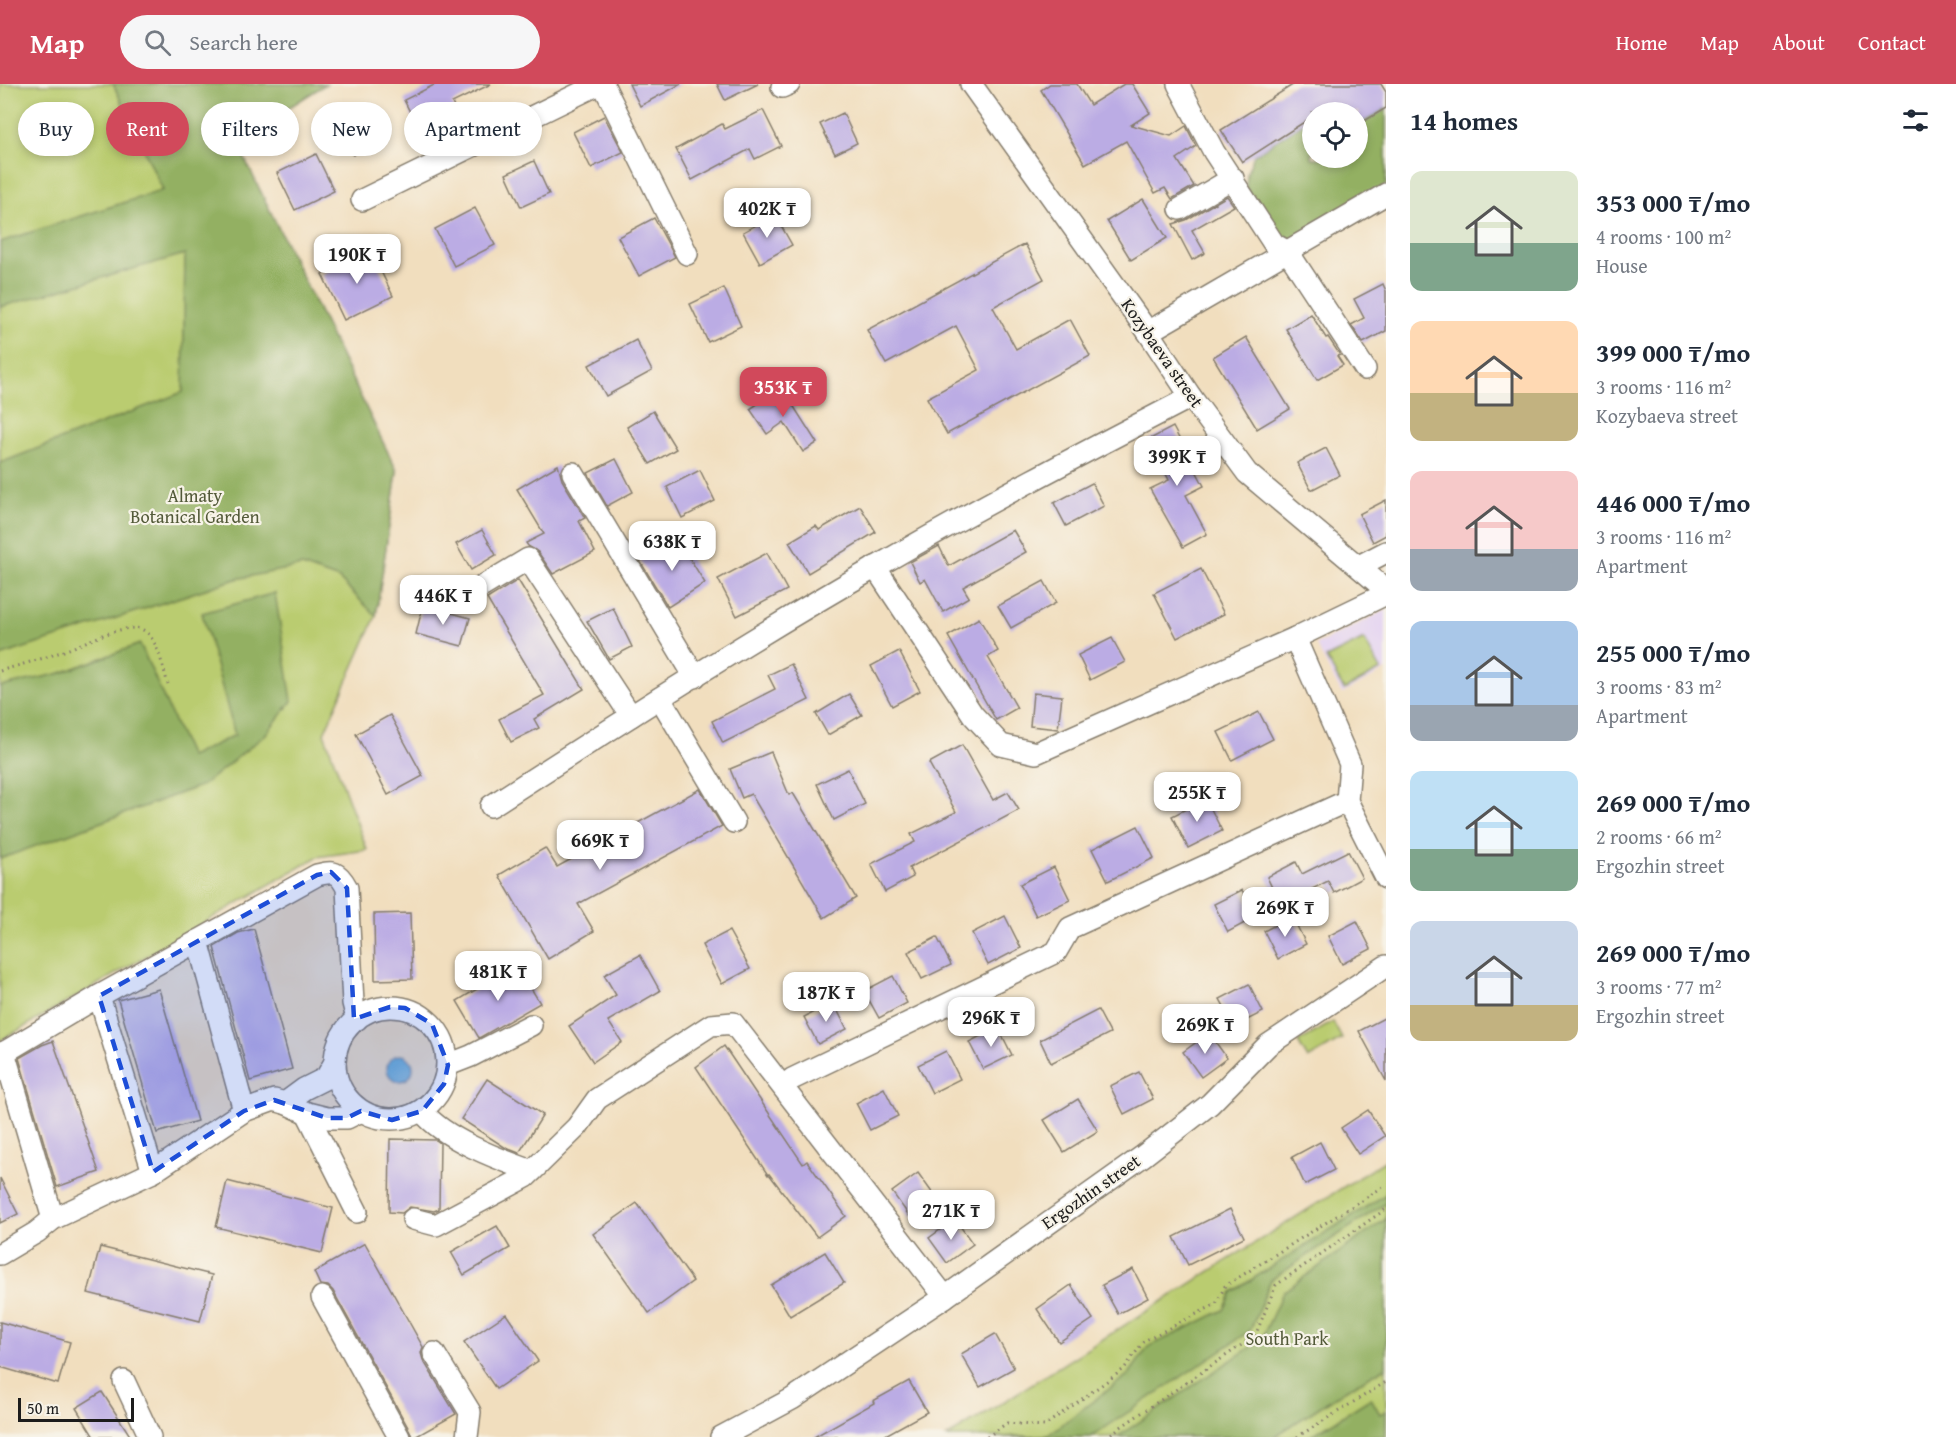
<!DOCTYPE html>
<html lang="en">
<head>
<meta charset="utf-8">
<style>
  body { margin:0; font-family:"Gentium Book Plus",serif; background:#f6f6f7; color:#1f2937; height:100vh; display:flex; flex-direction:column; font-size:22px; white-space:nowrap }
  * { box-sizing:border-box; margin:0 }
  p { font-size:20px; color:#747a83 }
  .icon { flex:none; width:33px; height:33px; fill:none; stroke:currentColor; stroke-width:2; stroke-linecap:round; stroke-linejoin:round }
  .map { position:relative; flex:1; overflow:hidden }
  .details { display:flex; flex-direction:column; background:#fff; width:570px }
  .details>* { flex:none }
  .guide { position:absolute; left:18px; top:18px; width:570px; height:54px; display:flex; gap:12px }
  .controls { position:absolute; left:1302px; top:18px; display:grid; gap:12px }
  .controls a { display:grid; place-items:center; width:66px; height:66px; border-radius:50%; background:#fff; box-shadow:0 3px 9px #0003; font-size:30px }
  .scale { position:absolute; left:18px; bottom:15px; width:116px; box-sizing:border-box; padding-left:6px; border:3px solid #1c1c1c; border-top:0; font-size:16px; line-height:21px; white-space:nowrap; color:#1c1c1c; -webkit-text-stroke:4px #f7f3e8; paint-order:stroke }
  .price { position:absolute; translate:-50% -51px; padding:0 14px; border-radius:12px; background:#fff; color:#222; font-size:20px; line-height:39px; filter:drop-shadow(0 2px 3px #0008) }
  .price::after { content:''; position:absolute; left:50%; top:36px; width:18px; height:14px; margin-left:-9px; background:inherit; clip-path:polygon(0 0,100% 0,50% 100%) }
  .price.active { background:#d1495b; color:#fff }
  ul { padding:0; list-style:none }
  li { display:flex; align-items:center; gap:18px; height:150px; padding:0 24px }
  li span { display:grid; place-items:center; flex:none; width:168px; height:120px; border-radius:12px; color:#555 }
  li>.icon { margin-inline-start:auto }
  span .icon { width:72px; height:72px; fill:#fffc; stroke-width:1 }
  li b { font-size:26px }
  h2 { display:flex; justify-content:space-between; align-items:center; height:72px; padding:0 24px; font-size:26px }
  .pill { padding:0 21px; border-radius:27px; background:#fff; box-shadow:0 3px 9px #0003; font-size:21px; line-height:54px }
  .pill.active { background:#d1495b; color:#fff }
  header { display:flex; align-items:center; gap:36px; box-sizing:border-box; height:84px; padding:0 30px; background:#d1495b; color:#fff }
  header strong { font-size:28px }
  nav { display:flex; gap:33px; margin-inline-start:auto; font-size:21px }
  .search { width:420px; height:54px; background:#f6f6f7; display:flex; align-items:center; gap:15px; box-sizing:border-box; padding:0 21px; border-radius:33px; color:#747a83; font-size:22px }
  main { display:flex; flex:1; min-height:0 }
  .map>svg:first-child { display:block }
</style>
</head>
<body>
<header>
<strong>Map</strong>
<div class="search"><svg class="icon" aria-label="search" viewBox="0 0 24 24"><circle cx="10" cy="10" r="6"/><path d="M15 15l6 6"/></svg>Search here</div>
<nav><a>Home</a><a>Map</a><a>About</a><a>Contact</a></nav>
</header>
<main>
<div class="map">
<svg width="1386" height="1353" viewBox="0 0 1386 1353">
  <rect width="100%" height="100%" fill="#f7f3e8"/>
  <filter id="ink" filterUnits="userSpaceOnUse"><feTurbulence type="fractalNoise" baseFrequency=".0167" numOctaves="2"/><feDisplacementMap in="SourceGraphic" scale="12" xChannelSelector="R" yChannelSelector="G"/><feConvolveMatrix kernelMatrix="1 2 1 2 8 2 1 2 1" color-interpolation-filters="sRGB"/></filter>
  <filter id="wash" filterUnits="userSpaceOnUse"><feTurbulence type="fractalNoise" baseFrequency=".008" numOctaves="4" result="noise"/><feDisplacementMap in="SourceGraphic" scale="24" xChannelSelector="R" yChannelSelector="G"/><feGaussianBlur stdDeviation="1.35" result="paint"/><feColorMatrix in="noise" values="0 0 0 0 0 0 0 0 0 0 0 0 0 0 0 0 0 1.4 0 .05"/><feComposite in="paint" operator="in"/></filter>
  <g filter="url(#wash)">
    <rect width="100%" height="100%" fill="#f1debe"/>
    <polygon fill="#e4d3f2" points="1386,526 1386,586 1342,610 1316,561"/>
    <g fill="#bacc70" stroke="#6b7446" stroke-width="1.5">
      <polygon points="0,0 326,0 236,57 397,387 376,532 324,649 367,766 317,773 0,957"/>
      <polygon points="1364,555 1381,586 1344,606 1326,574"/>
      <polygon points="1333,938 1342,955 1308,975 1298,958"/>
      <polygon points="1386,1076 1386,1353 947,1353 973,1337"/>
    </g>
    <g fill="#93b062" stroke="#58663f" stroke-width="1.5">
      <polygon points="113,0 326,0 236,57 397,387 376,532 339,495 302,482 236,495 0,572 0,379 183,308 185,170 0,223 0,158 163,106"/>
      <polygon points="1386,24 1386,101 1289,161 1282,155 1246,104 1247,89 1254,71 1312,33 1312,74 1358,74 1358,41"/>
      <polygon points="275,509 292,617 265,651 203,701 0,775 0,603 61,589 140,560 190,673 235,651 202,529"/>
      <polygon points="1386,1110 1386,1119 1271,1196 1250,1247 1091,1353 998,1353 1048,1351 1129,1290 1148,1263 1224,1226 1232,1208"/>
      <polygon points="1386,1135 1386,1283 1341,1309 1274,1353 1117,1353 1261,1256 1283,1208"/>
      <polygon points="1371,1314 1380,1330 1386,1327 1386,1353 1309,1353"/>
    </g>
    <circle fill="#57a4d0" stroke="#3a6076" stroke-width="1.5" cx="400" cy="984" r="13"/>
    <g id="blocks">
      <g fill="#bbace4">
        <polygon points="436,0 491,0 452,19 458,32 421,50 404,16"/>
        <polygon points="629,0 681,0 640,22"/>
        <polygon points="717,0 758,0 725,16"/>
        <polygon points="1050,0 1077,0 1090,21 1124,0 1132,0 1150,29 1131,41 1171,52 1186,42 1196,62 1177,75 1194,102 1172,115 1165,104 1155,109 1126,57 1085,80 1041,6"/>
        <polygon points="1294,0 1381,0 1386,8 1386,24 1358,41 1358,28 1337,28 1332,21 1320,28 1312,28 1312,33 1242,78 1221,46"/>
        <polygon points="373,24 388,52 353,71 338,44"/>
        <polygon points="763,26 781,62 755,75 750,65 692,96 676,65 722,40 725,45"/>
        <polygon points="843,29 857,59 835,70 820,40"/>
        <polygon points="604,32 623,68 591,84 573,48"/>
        <polygon points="316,70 334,107 295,126 277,89"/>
        <polygon points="534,77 549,110 521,123 506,90"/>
        <polygon points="1227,112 1234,122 1192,146 1205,169 1192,176 1173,140 1186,136"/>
        <polygon points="1143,115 1167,154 1131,176 1107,137"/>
        <polygon points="475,124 495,161 454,182 435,145"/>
        <polygon points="775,131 792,161 760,179 743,148"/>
        <polygon points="654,134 675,173 639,192 618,153"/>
        <polygon points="1025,160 1044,195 993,223 1016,265 1070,235 1090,272 947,350 927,314 979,286 956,242 886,280 867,246"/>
        <polygon points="371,167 393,212 344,236 322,190"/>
        <polygon points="1383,200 1386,207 1386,247 1363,259 1351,241 1364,234 1354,215"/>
        <polygon points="724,204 741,242 708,258 690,220"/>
        <polygon points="1311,230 1326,254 1328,253 1340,271 1337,272 1343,281 1317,296 1286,245"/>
        <polygon points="1246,253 1290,325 1257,345 1213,273"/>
        <polygon points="636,256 652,287 606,312 589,281"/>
        <polygon points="782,304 817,359 803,368 784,338 767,350 750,325"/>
        <polygon points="653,327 676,365 650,380 627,343"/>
        <polygon points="1173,343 1204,402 1186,411 1207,450 1183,463 1150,405 1169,396 1148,356"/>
        <polygon points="1326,364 1340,391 1311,406 1297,379"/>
        <polygon points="616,375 633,408 607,422 588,389"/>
        <polygon points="558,381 562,396 585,434 579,437 595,468 553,490 538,468 528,462 526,459 544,450 517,405"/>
        <polygon points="700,386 715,417 682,434 667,403"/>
        <polygon points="1092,399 1104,422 1066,442 1054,419"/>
        <polygon points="1386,416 1386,451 1373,458 1359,430"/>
        <polygon points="860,422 876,448 808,489 789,458 816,442 819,446"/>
        <polygon points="482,446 496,471 471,486 456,460"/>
        <polygon points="1013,446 1026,468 963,503 969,513 943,528 925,495 920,498 910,478 939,462 949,482"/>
        <polygon points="677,454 705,499 668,523 640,477"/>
        <polygon points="767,469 787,506 737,532 718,495"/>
        <polygon points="1201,485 1224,530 1177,554 1154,509"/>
        <polygon points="518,496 584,605 534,635 539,644 511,658 499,635 544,611 487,515"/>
        <polygon points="1044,497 1056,519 1011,544 998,522"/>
        <polygon points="423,521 470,534 462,562 416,550"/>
        <polygon points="613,524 632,563 609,575 587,537"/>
        <polygon points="979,534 998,567 988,573 1017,624 996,636 948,552"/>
        <polygon points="1112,554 1125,578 1090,596 1078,571"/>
        <polygon points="899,567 920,607 892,622 871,582"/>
        <polygon points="791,580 809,616 723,659 712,637 775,605 768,591"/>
        <polygon points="1033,609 1062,612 1058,645 1030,642"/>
        <polygon points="849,610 862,631 828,651 816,630"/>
        <polygon points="1259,628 1273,655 1232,676 1218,648"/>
        <polygon points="390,631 423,692 388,711 356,650"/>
        <polygon points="962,661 993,716 1008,708 1019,726 909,784 913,793 885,808 871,780 915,758 911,750 956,728 929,679"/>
        <polygon points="771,668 789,711 793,709 856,814 824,834 751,710 742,714 730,685"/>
        <polygon points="848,685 865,720 834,736 817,700"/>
        <polygon points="700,705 722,742 578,820 594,847 548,875 499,791 545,764 557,783"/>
        <polygon points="1206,715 1222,747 1188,764 1172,732"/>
        <polygon points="1138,742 1154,774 1108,797 1092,765"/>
        <polygon points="1348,767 1362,794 1334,809 1328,797 1304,809 1308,817 1284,829 1267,793 1296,778 1302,790"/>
        <polygon points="1054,783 1070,816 1036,832 1020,800"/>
        <polygon points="1242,806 1256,833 1228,848 1214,820"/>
        <polygon points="410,829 412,895 375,896 374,830"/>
        <polygon points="1005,832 1021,864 988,881 972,849"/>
        <polygon points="1292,832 1306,860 1278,875 1264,847"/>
        <polygon points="1357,837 1371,865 1342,880 1328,852"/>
        <polygon points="254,845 292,985 250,997 214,863 238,849"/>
        <polygon points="729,847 750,885 722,900 702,861"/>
        <polygon points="937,853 951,881 922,895 908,868"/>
        <polygon points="640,871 660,907 608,937 622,958 593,978 569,942 616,911 604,891"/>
        <polygon points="517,881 540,919 479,954 457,917"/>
        <polygon points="893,892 907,919 879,934 864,907"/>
        <polygon points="1249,900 1263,928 1235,942 1220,915"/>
        <polygon points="159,905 197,1037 157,1049 118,916"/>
        <polygon points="833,918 847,945 818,960 804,933"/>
        <polygon points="1098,926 1110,949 1051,979 1040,956"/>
        <polygon points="1386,933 1386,997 1359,947"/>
        <polygon points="998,943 1012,971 983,985 969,958"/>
        <polygon points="1209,949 1227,974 1201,993 1183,968"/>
        <polygon points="53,957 99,1088 57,1103 19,974 42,961"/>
        <polygon points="724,962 803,1080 807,1077 846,1132 817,1153 769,1090 768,1091 696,983"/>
        <polygon points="946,967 960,995 932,1009 918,981"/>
        <polygon points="1139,988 1153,1015 1124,1030 1110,1002"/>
        <polygon points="487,995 543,1031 519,1069 506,1064 461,1035"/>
        <polygon points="884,1004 898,1032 870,1046 856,1019"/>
        <polygon points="1078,1015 1098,1047 1064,1068 1044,1036"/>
        <polygon points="1368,1026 1385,1052 1358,1070 1341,1044"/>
        <polygon points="390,1055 436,1056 440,1059 439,1125 434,1127 410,1123 402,1129 389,1128"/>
        <polygon points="1320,1058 1334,1086 1305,1101 1292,1073"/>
        <polygon points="918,1089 936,1114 910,1133 892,1108"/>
        <polygon points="0,1094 18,1130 0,1139"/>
        <polygon points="227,1097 333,1124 322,1169 216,1143"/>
        <polygon points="637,1119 693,1197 649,1229 593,1150"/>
        <polygon points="1230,1125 1244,1153 1188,1181 1174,1153"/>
        <polygon points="955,1135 973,1160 947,1179 929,1154"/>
        <polygon points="497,1142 510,1164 464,1191 451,1168"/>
        <polygon points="365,1159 423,1263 421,1269 423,1276 456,1330 415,1353 412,1353 410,1347 333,1207 328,1202 320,1201 314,1188"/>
        <polygon points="100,1163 212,1191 200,1237 88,1209"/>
        <polygon points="825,1168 844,1199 790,1232 771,1201"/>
        <polygon points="1133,1185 1148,1214 1118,1230 1102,1201"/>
        <polygon points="1071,1201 1093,1235 1059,1258 1037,1225"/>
        <polygon points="506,1230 538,1277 496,1305 464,1258"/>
        <polygon points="0,1238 70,1258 58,1300 0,1283"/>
        <polygon points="995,1250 1014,1284 980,1303 961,1270"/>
        <polygon points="909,1297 927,1328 882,1353 814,1353 874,1319 873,1317"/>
        <polygon points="102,1308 131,1353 94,1353 76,1324"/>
      </g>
    </g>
  </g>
  <g filter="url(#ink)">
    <use href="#blocks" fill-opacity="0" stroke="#867d6d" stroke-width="1.5"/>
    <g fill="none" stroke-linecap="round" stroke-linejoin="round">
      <g stroke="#867d6d" stroke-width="24">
        <g id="minor">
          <polyline points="603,0 687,170"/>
          <polyline points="971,0 1148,248 1191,313 1247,389 1386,506"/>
          <polyline points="1178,0 1214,68 1274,160 1288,168 1365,285"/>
          <polyline points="782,3 789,0"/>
          <polyline points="362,116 599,0"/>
          <polyline points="1180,125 1233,94"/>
          <polyline points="1148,248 1386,110"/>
          <polyline points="573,389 695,593"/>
          <polyline points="1359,482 1386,468"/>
          <polyline points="875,483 973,631 1001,661 1036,669 1295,554 1386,510"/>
          <polyline points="483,502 528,475 631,632"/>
          <polyline points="1295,554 1350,680 1347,717 1386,794"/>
          <polyline points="660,614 734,738"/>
          <path d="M491,722C618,640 745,558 876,483C979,423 1085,368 1191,313"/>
          <polyline points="198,857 244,1027"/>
          <polyline points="99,912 153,1088"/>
          <circle cx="391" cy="979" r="56"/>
          <polyline points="4,968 53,1135"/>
          <path d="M0,971L99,912L317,791C334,787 338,787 347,804L353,919L357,935"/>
          <polyline points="448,981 471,972 531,941"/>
          <polyline points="792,995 1056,868 1070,844 1347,717"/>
          <polyline points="285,1019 304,1005 326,994 335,978"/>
          <path d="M422,1027C444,1055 498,1075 532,1087"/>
          <polyline points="307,1029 357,1128"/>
          <polyline points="413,1135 436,1141 526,1093 577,1043 597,1015 711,941 733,939 945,1213"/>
          <polyline points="0,1170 37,1148 53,1135 153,1088 244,1027 274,1016 285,1019 307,1029 327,1034 347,1034 361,1027"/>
          <polyline points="322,1213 399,1353"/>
          <polyline points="434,1269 470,1328 467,1353"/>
          <polyline points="124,1297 150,1353"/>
          <polyline points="721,1353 792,1315 945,1213 1143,1072 1210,1020 1268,961 1386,882"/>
        </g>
      </g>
      <g stroke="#867d6d" stroke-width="3" stroke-dasharray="1.5 4.5" stroke-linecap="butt">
        <path d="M0,587C19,581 39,576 58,569C78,563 124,537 143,546C157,552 163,585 168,600"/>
        <polyline points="987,1353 1007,1339 1044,1342 1124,1285 1144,1257 1216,1220 1225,1202 1386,1101"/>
        <polyline points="1106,1353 1255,1252 1276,1201 1386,1125"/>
        <polyline points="1297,1353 1386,1298"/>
      </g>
      <use href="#minor" stroke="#fff" stroke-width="21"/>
    </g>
  </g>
  <path fill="#1d4ed8" fill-opacity="0.2" stroke="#1d4ed8" stroke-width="4.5" stroke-dasharray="12 8" stroke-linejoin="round" d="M331,788L347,804L354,935L390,923L405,924L432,940L448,981L444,1000L422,1027L392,1036L361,1027L347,1034H327L274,1016L244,1027L153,1088L99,912L317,791Z"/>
  <g text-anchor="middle" stroke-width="4.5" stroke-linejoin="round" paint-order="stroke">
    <g font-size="18" fill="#1c1c1c" stroke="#f7f3e8">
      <text transform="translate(1162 269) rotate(55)" y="6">Kozybaeva street</text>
      <text transform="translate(1091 1108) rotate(-35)" y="6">Ergozhin street</text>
    </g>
    <g font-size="18" fill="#535a39" stroke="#f7f3e8">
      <text x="195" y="418">Almaty<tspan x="195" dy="21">Botanical Garden</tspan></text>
      <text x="1287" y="1261">South Park</text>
    </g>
  </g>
</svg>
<div class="controls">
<a><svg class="icon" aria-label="locate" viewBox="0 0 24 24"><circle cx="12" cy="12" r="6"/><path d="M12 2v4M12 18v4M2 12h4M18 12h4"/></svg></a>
</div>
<div class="scale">50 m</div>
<b class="price" style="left:767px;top:155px">402K ₸</b>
<b class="price" style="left:357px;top:201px">190K ₸</b>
<b class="price active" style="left:783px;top:334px">353K ₸</b>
<b class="price" style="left:1177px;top:403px">399K ₸</b>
<b class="price" style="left:672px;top:488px">638K ₸</b>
<b class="price" style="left:443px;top:542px">446K ₸</b>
<b class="price" style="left:1197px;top:739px">255K ₸</b>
<b class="price" style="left:600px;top:787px">669K ₸</b>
<b class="price" style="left:1285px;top:854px">269K ₸</b>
<b class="price" style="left:498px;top:918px">481K ₸</b>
<b class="price" style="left:826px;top:939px">187K ₸</b>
<b class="price" style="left:991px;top:964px">296K ₸</b>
<b class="price" style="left:1205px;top:971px">269K ₸</b>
<b class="price" style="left:951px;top:1157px">271K ₸</b>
<div class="guide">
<a class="pill">Buy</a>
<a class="pill active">Rent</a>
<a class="pill">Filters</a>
<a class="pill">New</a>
<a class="pill">Apartment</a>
</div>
</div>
<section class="details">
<h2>14 homes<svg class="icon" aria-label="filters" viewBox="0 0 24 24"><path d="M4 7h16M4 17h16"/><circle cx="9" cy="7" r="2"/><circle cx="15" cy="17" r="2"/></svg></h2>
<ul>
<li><span style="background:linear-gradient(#dfe7d0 60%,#7fa58c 0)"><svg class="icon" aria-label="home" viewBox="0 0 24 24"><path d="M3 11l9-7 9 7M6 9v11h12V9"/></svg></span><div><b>353 000 ₸/mo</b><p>4 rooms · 100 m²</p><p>House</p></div></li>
<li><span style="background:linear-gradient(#ffd9b3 60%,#c2b280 0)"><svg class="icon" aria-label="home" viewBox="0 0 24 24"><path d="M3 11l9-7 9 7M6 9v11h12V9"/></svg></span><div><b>399 000 ₸/mo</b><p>3 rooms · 116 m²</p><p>Kozybaeva street</p></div></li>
<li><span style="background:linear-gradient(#f6c9c9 65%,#9aa5b1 0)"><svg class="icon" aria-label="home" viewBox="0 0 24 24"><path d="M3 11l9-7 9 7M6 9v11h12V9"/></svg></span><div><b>446 000 ₸/mo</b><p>3 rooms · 116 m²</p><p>Apartment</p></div></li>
<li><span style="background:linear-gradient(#a9c7e8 70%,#9aa5b1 0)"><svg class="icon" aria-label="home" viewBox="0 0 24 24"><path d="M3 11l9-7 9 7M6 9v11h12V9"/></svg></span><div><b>255 000 ₸/mo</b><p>3 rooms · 83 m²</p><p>Apartment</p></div></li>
<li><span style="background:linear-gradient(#bfe0f5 65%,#7fa58c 0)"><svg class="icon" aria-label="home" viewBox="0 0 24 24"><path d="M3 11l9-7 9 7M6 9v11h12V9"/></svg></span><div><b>269 000 ₸/mo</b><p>2 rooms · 66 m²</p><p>Ergozhin street</p></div></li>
<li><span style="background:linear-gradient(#c9d6e8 70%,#c2b280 0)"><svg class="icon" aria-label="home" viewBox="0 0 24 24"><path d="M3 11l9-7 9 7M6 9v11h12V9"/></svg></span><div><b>269 000 ₸/mo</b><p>3 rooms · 77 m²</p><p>Ergozhin street</p></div></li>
</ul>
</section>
</main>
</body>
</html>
